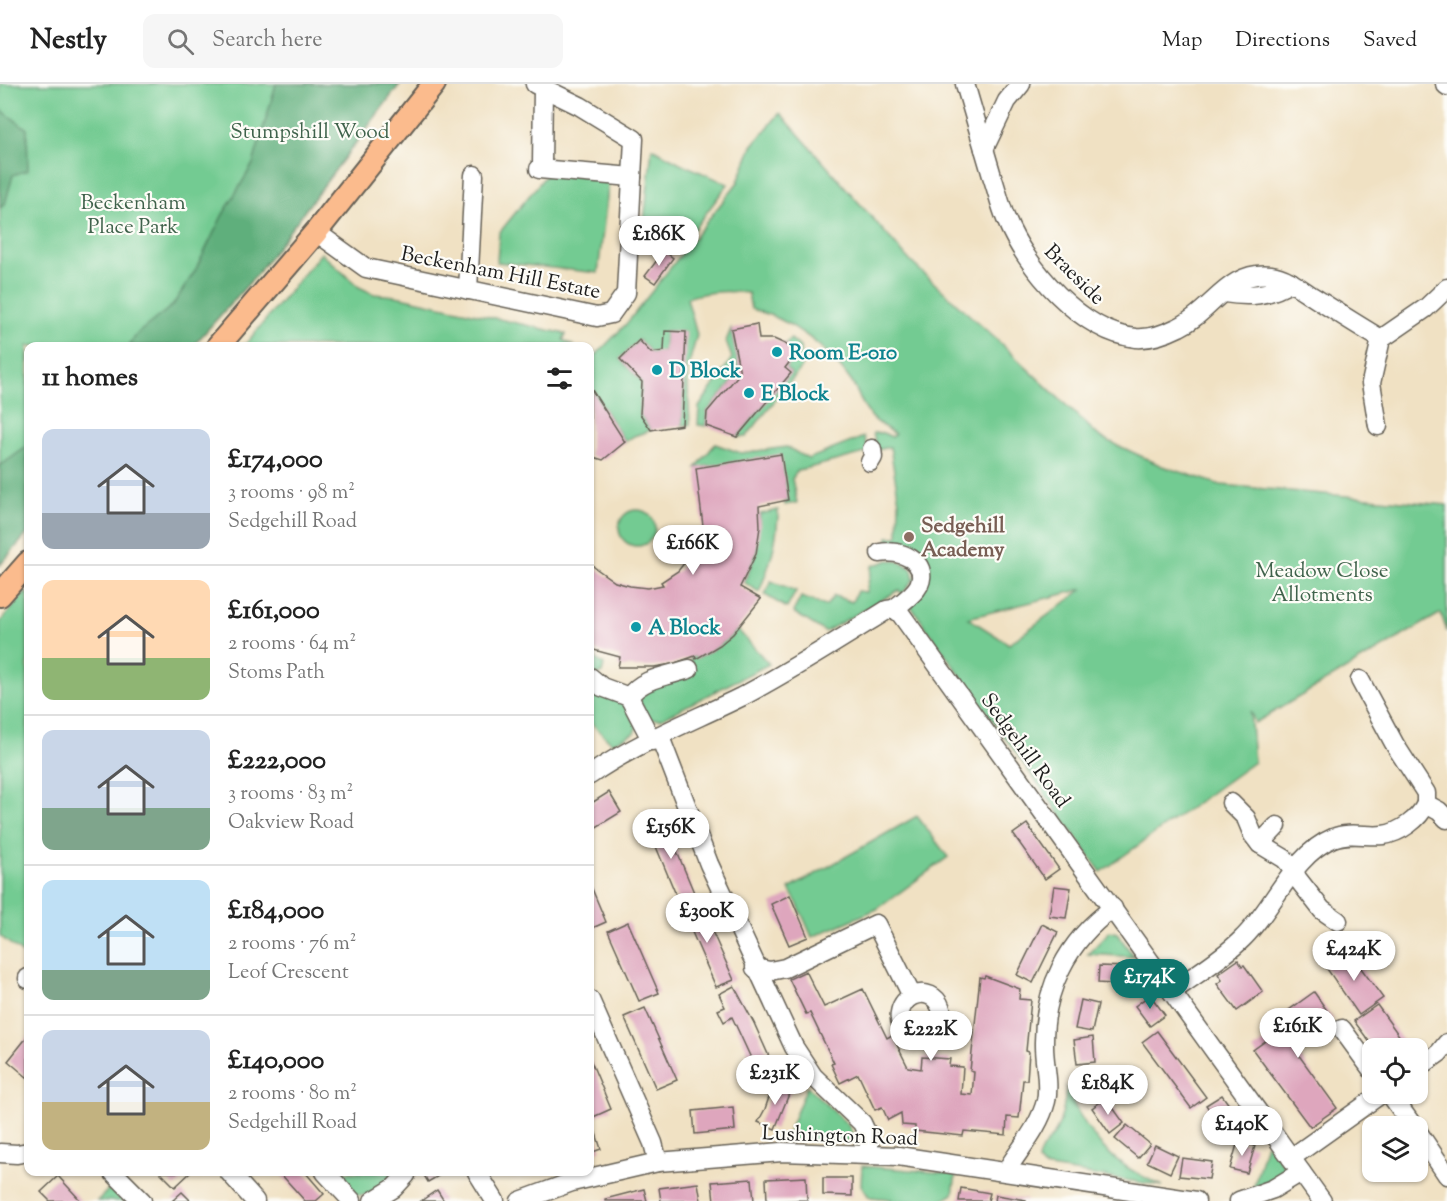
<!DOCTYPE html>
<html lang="en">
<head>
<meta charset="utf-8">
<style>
  body { margin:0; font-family:"Sorts Mill Goudy",serif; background:#f6f6f6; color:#222; height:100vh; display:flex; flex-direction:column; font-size:22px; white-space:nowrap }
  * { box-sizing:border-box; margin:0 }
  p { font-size:20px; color:#767676 }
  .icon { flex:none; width:33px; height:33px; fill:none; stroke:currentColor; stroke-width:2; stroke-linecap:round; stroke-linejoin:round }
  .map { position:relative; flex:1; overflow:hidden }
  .sheet { position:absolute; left:24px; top:258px; width:570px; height:834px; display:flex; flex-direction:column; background:#fff; border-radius:12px; box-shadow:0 2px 4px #0004 }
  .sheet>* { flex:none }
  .buttons { position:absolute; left:1362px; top:954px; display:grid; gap:12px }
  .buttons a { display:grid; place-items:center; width:66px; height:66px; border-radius:12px; background:#fff; box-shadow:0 2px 4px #0004; font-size:30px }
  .price { position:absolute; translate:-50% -51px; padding:0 14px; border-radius:21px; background:#fff; color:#222; font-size:20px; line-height:39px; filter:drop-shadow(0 2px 3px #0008) }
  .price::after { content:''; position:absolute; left:50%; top:36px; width:18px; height:14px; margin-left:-9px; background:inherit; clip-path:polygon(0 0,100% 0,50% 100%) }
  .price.on { background:#0f766e; color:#fff }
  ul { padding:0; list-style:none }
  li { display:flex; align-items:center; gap:18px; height:150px; padding:0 18px }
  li+li { border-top:2px solid #e0e0e0 }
  li span { display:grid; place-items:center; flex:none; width:168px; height:120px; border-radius:12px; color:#555 }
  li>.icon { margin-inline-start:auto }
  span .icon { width:72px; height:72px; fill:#fffc; stroke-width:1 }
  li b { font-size:26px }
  h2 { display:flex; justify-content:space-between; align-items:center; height:72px; padding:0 18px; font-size:26px }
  header { display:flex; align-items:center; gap:36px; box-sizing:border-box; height:84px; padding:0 30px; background:#fff; border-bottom:2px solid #e0e0e0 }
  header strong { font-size:28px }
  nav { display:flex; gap:33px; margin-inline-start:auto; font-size:21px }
  .search { width:420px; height:54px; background:#f6f6f6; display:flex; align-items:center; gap:15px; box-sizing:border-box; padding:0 21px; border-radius:12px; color:#767676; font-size:22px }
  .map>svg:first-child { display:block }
</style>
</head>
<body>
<header>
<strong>Nestly</strong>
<div class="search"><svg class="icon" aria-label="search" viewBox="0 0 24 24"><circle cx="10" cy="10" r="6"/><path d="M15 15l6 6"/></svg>Search here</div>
<nav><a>Map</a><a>Directions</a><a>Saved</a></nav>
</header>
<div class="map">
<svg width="1447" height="1117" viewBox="0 0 1447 1117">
  <rect width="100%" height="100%" fill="#fdfcf7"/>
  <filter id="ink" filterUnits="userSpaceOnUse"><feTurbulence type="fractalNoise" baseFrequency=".0167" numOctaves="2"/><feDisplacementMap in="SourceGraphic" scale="12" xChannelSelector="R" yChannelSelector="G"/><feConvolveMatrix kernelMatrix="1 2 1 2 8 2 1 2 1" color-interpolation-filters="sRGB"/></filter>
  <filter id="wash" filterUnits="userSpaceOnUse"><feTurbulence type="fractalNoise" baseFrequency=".008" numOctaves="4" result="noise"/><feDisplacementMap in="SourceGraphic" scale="24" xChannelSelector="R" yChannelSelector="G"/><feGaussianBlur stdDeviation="1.35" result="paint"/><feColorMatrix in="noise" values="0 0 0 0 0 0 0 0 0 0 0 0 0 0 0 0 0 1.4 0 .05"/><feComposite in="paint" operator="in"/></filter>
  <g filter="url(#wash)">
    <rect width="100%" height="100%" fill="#f0e1c3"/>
    <g fill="#73cb92" stroke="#487457" stroke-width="1.5" fill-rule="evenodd">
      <polygon points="0,0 400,0 257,190 193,262 28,262 28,449 0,481"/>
      <path d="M780,29L911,178L997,256L1100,353L1162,382L1221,401L1447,421V548L1441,529L1255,639L1250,627L1254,678L1101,788L910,521L921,472L913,465L888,457V453H898L899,418L890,363L877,366L873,349H883L892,353L895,350C886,344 875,338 869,330C862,322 858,307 851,297C828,264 792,235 751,225L748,209C727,206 706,207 687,214L697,251L687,287L690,341H682L685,248L665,247L664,267L651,269L639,256L620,275L642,298L640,330L651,346L634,352L625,358L590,303V272L593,274L627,239L738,98L752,62ZM1083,505L1009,560L968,534Z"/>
      <polygon points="652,64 682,80 728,100 676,169 645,156 643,147"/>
      <polygon points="550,86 609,96 598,189 497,178 499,149"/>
      <polygon points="321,169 359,203 374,210 396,212 566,250 563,256 574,262 558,261 554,262 244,262"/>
      <polygon points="731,245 740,289 707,328 706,342 698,341 699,323 732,274 726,257"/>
      <polygon points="791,255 800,263 802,283 746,353 737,353 791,289 785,284 795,271 792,265 785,260"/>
      <polygon points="864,353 869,368 797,387 792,395 797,419 785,421 784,417 788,416 780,371 696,384 715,360 741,369 787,363 808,375"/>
      <path d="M778,426C778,456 770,481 759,508L744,498L756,470L760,430Z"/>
      <circle cx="637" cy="444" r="18"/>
      <polygon points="889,476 901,478 912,485 914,495 902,510 899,506 825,548 793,528 801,513 826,522 834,512 852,518 857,507 866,508 872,482"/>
      <polygon points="771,497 796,507 787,524 765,511"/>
      <polygon points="28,509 28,874 0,852 0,538 24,510"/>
      <path d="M738,546L769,580L661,635H649C643,625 636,617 642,607L694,589L690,574L695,572L697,574L720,561Z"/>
      <polygon points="590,570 604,581 602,589 595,592 590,586"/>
      <polygon points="590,600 622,617 637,642 634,649 612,659 590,638"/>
      <polygon points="917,732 948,773 877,825 812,853 797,819 789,805"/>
      <polygon points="1110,847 1117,849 1134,873 1088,870"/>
      <polygon points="807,1002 848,1041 852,1048 849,1056 844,1058 785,1056"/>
      <path d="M1066,1004C1090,1055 1110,1080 1163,1102L1043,1083L1038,1077C1039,1065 1050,1057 1056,1047C1063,1033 1065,1019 1066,1004Z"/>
      <polygon points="1266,1059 1285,1083 1283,1091 1253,1105"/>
      <polygon points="862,1082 956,1090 953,1110 942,1117 891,1117 891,1115 869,1113 861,1101"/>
      <polygon points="334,1088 397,1088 396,1093 368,1111 355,1111"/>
      <polygon points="114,1100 131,1117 97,1117"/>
    </g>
    <g fill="#5eaf7c" stroke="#3d664c" stroke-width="1.5">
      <polygon points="276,0 400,0 257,190 193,262 128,262 138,249 173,221 195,187 222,132 253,80"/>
      <polygon points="0,25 27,45 28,86 13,91 5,120 0,124"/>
      <polygon points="28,362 28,449 0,481 0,382"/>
    </g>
    <g id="blocks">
      <g fill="#dea6bd">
        <polygon points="664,167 673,174 655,199 645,192"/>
        <polygon points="757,240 759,255 774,255 785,260 792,265 795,271 785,284 791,289 737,353 706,342 707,328 740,289 731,245"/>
        <polygon points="665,247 686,248 682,341 651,346 640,330 642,298 620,275 639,256 651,269 664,267"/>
        <polygon points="590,303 625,358 603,376 590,372"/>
        <polygon points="781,370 788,416 759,422 760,443 756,470 740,503 761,515 733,550 720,561 696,575 695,572 672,580 654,583 618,583 620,573 590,565 590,477 594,483 615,498 630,502 648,504 663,501 661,498 678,487 689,473 693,476 700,460 703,442 696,384"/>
        <polygon points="609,708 621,728 590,747 590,720"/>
        <polygon points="663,734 695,811 679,818 647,741"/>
        <polygon points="1027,740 1059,785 1045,795 1013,750"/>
        <polygon points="590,800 606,838 590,845"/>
        <polygon points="1054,802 1071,804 1066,834 1049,832"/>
        <polygon points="790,811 808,853 789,861 771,820"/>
        <polygon points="698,816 734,896 716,903 681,823"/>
        <polygon points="628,838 659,909 639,917 608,847"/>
        <polygon points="1042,840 1058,848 1033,899 1017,891"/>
        <polygon points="1347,865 1383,914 1359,931 1325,882"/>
        <polygon points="1238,876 1242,882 1244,881 1263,908 1237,927 1217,900 1222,896 1218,890"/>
        <polygon points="1099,882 1127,883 1125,901 1098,899"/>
        <polygon points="806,887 824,923 863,905 887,954 892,951 908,983 921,985 922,973 950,975 949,982 963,983 961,1010 972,1011 974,988 970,987 980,893 984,894 985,892 1020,905 1019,915 1031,916 1026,967 1029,968 1027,996 1023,996 1019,1034 1007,1033 1006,1051 964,1047 963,1052 915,1047 915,1042 902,1041 901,1029 888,1036 882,1023 875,1026 858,990 840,999 831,980 834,979 810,929 806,930 789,895"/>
        <polygon points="734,902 754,939 771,977 756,985 732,933 724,938 718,926 725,923 719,910"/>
        <polygon points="1314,908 1333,935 1296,962 1298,964 1295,966 1337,1024 1310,1043 1253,966 1282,945 1275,936"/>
        <polygon points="1150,911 1165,931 1150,942 1135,922"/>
        <polygon points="1081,916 1098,920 1092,948 1075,945"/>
        <polygon points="1377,921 1408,964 1374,964 1354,937"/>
        <polygon points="645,924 677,996 656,1005 624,933"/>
        <polygon points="1157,947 1206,1013 1191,1024 1142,958"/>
        <polygon points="28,952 28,994 8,977"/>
        <polygon points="1093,953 1095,978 1077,980 1074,956"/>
        <polygon points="590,975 611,1025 591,1034 590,1032"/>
        <polygon points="1096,984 1105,1012 1088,1017 1078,989"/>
        <polygon points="774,999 791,1005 775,1045 758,1038 765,1025"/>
        <polygon points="1222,1011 1237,1032 1221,1042 1206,1021"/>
        <polygon points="1106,1014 1124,1039 1110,1050 1092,1024"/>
        <polygon points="733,1023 735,1046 695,1050 693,1027"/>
        <polygon points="1127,1041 1150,1060 1138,1074 1115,1055"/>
        <polygon points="594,1043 601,1065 590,1069 590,1044"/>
        <polygon points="1238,1057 1255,1062 1247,1089 1230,1085"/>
        <polygon points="1155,1061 1178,1072 1170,1089 1147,1078"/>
        <polygon points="1182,1074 1212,1078 1209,1095 1179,1092"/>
        <polygon points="160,1088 191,1088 175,1103"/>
        <polygon points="279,1088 305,1088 324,1110 316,1117 305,1117"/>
        <polygon points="422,1088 445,1088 428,1098"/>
        <polygon points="58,1092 81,1117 50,1117 41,1108"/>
        <polygon points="806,1093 807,1116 767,1117 766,1095"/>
        <polygon points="823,1094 852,1094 852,1112 823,1111"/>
        <polygon points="752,1095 754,1117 714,1117 712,1098"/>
        <polygon points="698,1099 701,1117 661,1117 659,1104"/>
        <polygon points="961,1104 990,1109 988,1117 959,1117"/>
        <polygon points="644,1105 647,1117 605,1117 605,1115"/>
        <polygon points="437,1106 444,1117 421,1117"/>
        <polygon points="182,1108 191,1117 172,1117"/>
        <polygon points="996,1111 1026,1116 1026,1117 995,1117"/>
      </g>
    </g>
  </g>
  <g filter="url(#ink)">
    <use href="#blocks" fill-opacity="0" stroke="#666156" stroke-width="1.5"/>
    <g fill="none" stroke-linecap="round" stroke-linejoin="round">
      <g stroke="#666156" stroke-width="21">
        <g id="minor">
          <path d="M965,0C974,31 983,61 992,92C997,106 1000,121 1006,135C1026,184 1081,248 1136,254C1150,255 1167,249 1179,243C1213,227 1228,186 1271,191C1287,193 1302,206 1315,214C1337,228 1359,242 1381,255"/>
          <polyline points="1445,0 1447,2"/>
          <polyline points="984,65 1007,17 1021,0"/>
          <polyline points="542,81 543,4"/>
          <polyline points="539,85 632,93"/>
          <polyline points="316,148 366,184 597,233 611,230 626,209 634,55 580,22 535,0"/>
          <polyline points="468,206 474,91"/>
          <path d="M1224,209C1248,213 1270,212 1291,198"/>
          <polyline points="1378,342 1371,299 1381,255 1426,224 1447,204"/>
          <polyline points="870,378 873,373 872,365"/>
          <path d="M880,469C899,465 930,477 919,501C914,511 902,518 894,525"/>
          <path d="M590,593L602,603L629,613C641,594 668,592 689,585"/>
          <polyline points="1360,596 1395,661 1426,709 1426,720 1439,727 1447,735"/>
          <polyline points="629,613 652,657"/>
          <polyline points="660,653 709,780 794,963 813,992 862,1039 869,1054 869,1070"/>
          <path d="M590,691C636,659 690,638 741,613C791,587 839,556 887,526L894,525L900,529L1322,1117"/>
          <polyline points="1231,719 1246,734 1253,751 1260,760 1285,775 1294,786 1297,794 1322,826 1338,837"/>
          <polyline points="1260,760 1277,742"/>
          <path d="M755,884L770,887L785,884L876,840L912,912C898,920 895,938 908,949C913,953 921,953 927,954C955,940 940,900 912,912"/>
          <polyline points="28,894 28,895"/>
          <path d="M1173,907C1196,890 1222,875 1242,855C1273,826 1292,771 1333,754C1349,747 1367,753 1383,751C1400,749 1419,735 1426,720"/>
          <polyline points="590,916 653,1059 658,1078"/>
          <polyline points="1342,945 1372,986"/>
          <polyline points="1418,984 1439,969 1447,959"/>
          <polyline points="1390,1010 1413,1042"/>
          <polyline points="1418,1048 1447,1091"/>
          <polyline points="0,1069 17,1070 28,1068"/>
          <polyline points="1291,1074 1381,1010"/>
          <path d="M1008,1087L1010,1081C1023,1061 1040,1041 1046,1017C1050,998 1044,981 1044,962C1043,906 1067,857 1113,824"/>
          <polyline points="113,1088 142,1117"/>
          <polyline points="229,1088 255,1117"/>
          <polyline points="325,1088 352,1117"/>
          <polyline points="477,1088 495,1117"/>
          <polyline points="373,1117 394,1104 406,1091 405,1088"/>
          <polyline points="520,1117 572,1098 658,1078 782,1068 898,1072 1196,1117"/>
          <polyline points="1239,1117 1273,1105 1301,1088"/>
        </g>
      </g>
      <g stroke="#666156" stroke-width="26">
        <g id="major">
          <polyline points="218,262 316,148 434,0"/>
          <polyline points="0,511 28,479"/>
        </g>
      </g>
      <use href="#minor" stroke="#fff" stroke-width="18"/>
      <use href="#major" stroke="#fbbb8d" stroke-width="22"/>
    </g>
  </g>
  <g fill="#0f9aa8" stroke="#fdfcf7" stroke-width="2">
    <circle cx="777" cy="268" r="6"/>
    <circle cx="657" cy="286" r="6"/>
    <circle cx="749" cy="309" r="6"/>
    <circle cx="636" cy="543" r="6"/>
  </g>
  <circle fill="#8d6e63" stroke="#fdfcf7" stroke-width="2" cx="909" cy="453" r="6"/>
  <g text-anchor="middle" stroke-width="4.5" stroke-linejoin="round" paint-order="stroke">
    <g font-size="21" fill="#3f624b" stroke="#fdfcf7">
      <text x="310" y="54">Stumpshill Wood</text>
      <text x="133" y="125">Beckenham<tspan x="133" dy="24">Place Park</tspan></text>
      <text x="1322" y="493">Meadow Close<tspan x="1322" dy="24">Allotments</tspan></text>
    </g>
    <g font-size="21" fill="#1c1c1c" stroke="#fdfcf7">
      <text transform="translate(501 188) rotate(11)" y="7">Beckenham Hill Estate</text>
      <text transform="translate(1075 190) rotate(45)" y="7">Braeside</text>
      <text transform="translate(1026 666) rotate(54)" y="7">Sedgehill Road</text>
      <text transform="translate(840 1051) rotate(2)" y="7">Lushington Road</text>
    </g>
    <g font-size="21" font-weight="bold" fill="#0d838f" stroke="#fdfcf7" text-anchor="start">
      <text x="789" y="275">Room E-010</text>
      <text x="669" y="293">D Block</text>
      <text x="761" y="316">E Block</text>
      <text x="648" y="550">A Block</text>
    </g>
    <g font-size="21" font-weight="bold" fill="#785e54" stroke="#fdfcf7" text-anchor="start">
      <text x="921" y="448">Sedgehill<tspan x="921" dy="24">Academy</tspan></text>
    </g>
  </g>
</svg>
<div class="buttons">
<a><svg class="icon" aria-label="locate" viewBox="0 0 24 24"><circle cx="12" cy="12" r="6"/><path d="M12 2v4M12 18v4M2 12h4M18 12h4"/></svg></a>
<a><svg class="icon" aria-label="layers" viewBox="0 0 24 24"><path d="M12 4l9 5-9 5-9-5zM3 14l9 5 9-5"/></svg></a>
</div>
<b class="price" style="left:659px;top:183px">£186K</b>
<b class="price" style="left:693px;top:492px">£166K</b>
<b class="price" style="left:671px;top:776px">£156K</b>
<b class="price" style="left:707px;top:860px">£300K</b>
<b class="price" style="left:1354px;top:898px">£424K</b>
<b class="price on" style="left:1150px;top:926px">£174K</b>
<b class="price" style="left:1298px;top:975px">£161K</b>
<b class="price" style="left:931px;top:978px">£222K</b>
<b class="price" style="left:775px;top:1022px">£231K</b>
<b class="price" style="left:1108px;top:1032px">£184K</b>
<b class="price" style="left:1242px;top:1073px">£140K</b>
<section class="sheet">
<h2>11 homes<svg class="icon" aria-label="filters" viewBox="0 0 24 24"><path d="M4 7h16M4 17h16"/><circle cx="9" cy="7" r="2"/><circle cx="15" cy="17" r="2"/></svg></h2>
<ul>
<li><span style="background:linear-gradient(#c9d6e8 70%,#9aa5b1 0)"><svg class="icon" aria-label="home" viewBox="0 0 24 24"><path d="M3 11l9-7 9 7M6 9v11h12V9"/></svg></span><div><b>£174,000</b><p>3 rooms · 98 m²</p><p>Sedgehill Road</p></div></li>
<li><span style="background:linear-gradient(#ffd9b3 65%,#8fb573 0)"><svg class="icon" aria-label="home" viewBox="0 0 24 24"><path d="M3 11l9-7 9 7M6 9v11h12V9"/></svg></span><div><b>£161,000</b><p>2 rooms · 64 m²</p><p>Stoms Path</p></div></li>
<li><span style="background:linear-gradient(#c9d6e8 65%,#7fa58c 0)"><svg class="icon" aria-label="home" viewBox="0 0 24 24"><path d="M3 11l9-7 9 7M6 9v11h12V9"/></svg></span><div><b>£222,000</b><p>3 rooms · 83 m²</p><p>Oakview Road</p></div></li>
<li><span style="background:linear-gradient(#bfe0f5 75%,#7fa58c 0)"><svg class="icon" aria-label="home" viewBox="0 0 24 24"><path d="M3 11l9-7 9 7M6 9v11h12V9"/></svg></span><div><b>£184,000</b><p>2 rooms · 76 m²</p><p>Leof Crescent</p></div></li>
<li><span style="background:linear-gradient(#c9d6e8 60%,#c2b280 0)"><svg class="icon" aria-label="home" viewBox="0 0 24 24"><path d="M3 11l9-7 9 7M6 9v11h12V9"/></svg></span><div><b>£140,000</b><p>2 rooms · 80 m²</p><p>Sedgehill Road</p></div></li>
</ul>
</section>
</div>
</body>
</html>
